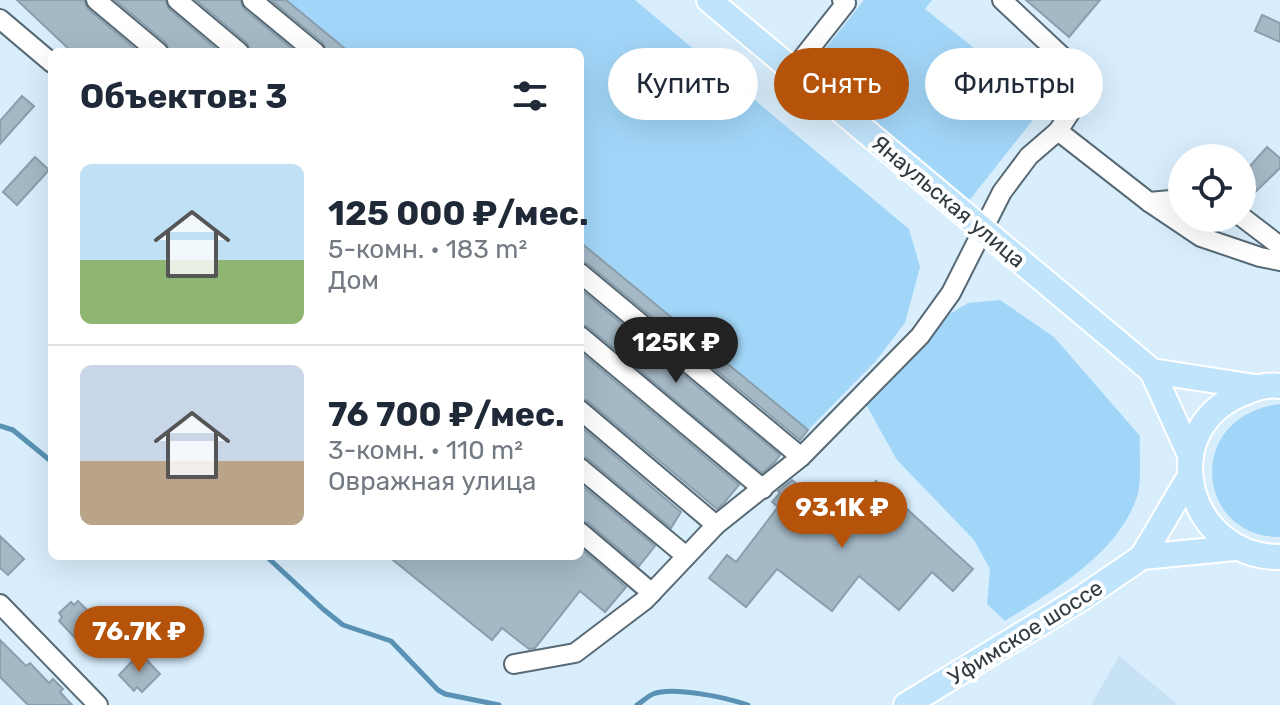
<!DOCTYPE html>
<html lang="ru">
<head>
<meta charset="utf-8">
<style>
  body { margin:0; font-family:Rubik,sans-serif; background:#f6f6f7; color:#1f2937; height:100vh; display:flex; flex-direction:column; font-size:30px; white-space:nowrap }
  * { box-sizing:border-box; margin:0 }
  p { font-size:26px; color:#747a83 }
  .icon { flex:none; width:44px; height:44px; fill:none; stroke:currentColor; stroke-width:2; stroke-linecap:round; stroke-linejoin:round }
  .map { position:relative; flex:1; overflow:hidden }
  .sheet { position:absolute; left:48px; top:48px; width:536px; height:512px; display:flex; flex-direction:column; background:#fff; border-radius:12px; box-shadow:0 8px 32px #0002 }
  .sheet>* { flex:none }
  .hud { position:absolute; left:608px; top:48px; width:552px; height:72px; display:flex; gap:16px }
  .controls { position:absolute; left:1168px; top:144px; display:grid; gap:16px }
  .controls a { display:grid; place-items:center; width:88px; height:88px; border-radius:50%; background:#fff; box-shadow:0 8px 32px #0002; font-size:40px }
  .price { position:absolute; translate:-50% -68px; padding:0 18px; border-radius:28px; background:#b45309; color:#fff; font-size:26px; line-height:52px; filter:drop-shadow(0 2px 4px #0008) }
  .price::after { content:''; position:absolute; left:50%; top:48px; width:24px; height:18px; margin-left:-12px; background:inherit; clip-path:polygon(0 0,100% 0,50% 100%) }
  .price.selected { background:#222; color:#fff }
  ul { padding:0; list-style:none }
  li { display:flex; align-items:center; gap:24px; height:200px; padding:0 32px }
  li+li { border-top:2px solid #e0e1e3 }
  li span { display:grid; place-items:center; flex:none; width:224px; height:160px; border-radius:12px; color:#555 }
  li>.icon { margin-inline-start:auto }
  span .icon { width:96px; height:96px; fill:#fffc; stroke-width:1 }
  li b { font-size:34px }
  h2 { display:flex; justify-content:space-between; align-items:center; height:96px; padding:0 32px; font-size:34px }
  .chip { padding:0 28px; border-radius:36px; background:#fff; box-shadow:0 8px 32px #0002; font-size:28px; line-height:72px }
  .chip.selected { background:#b45309; color:#fff }
  .map>svg:first-child { display:block }
</style>
</head>
<body>
<div class="map">
<svg width="1280" height="705" viewBox="0 0 1280 705">
  <rect width="100%" height="100%" fill="#d9eefd"/>
  <polygon fill="#c6e2f4" points="1119,656 1178,705 1091,705"/>
  <g fill="#a2d6f8">
    <polygon points="286,0 635,0 909,229 920,267 905,323 875,362 808,430 580,242 580,52 349,52"/>
    <polygon points="864,0 932,0 925,9 1018,83 1032,66 1059,87 968,202 806,73"/>
    <path d="M1000,300L1054,337L1140,436C1139,453 1142,483 1137,497C1117,555 1054,590 1005,621L987,604L990,569L974,540L897,460L864,401L938,321L968,303Z"/>
    <path d="M1280,404V537C1195,537 1184,416 1280,404Z"/>
  </g>
  <g fill="none" stroke-linecap="round" stroke-linejoin="round">
    <g stroke="#5992b4" stroke-width="5">
      <polyline points="0,426 13,430 52,462"/>
      <polyline points="266,556 323,609 343,625 391,641 438,690 445,694 499,705"/>
      <path d="M637,705C642,702 648,696 653,694C673,686 728,698 748,705"/>
    </g>
  </g>
  <g fill="#a4b8c6" stroke="#8a9eab" stroke-width="2">
    <polygon points="17,0 84,0 88,9 139,52 72,52"/>
    <polygon points="115,0 165,0 169,9 220,52 170,52 166,43"/>
    <polygon points="196,0 240,0 244,9 296,52 251,52 247,43"/>
    <polygon points="271,0 286,0 349,52 327,52 323,43"/>
    <polygon points="1026,0 1100,0 1069,37"/>
    <polygon points="1262,15 1280,23 1280,42 1255,31"/>
    <polygon points="22,96 34,106 0,144 0,121"/>
    <polygon points="1267,147 1280,158 1280,168 1242,205 1242,175"/>
    <polygon points="35,157 49,170 17,205 3,192"/>
    <polygon points="580,242 808,430 800,440 588,264 580,261"/>
    <polygon points="580,289 780,455 774,463 762,473 588,327 580,324"/>
    <polygon points="580,352 739,485 724,503 717,509 588,401 580,398"/>
    <polygon points="580,426 681,512 671,528 588,459 580,456"/>
    <polygon points="792,480 840,521 876,481 973,569 953,591 932,572 899,610 859,576 832,611 777,569 746,607 709,578 727,555 736,562 778,507 772,502 780,493 778,491"/>
    <polygon points="580,484 655,546 639,566 588,523 580,520"/>
    <polygon points="0,536 24,559 8,575 0,568"/>
    <polygon points="580,548 626,587 605,612 580,591 535,648 529,649 502,628 492,640 388,556 580,556"/>
    <polygon points="78,601 99,622 79,642 59,621 62,617 59,613 71,602 74,605"/>
    <polygon points="0,640 26,666 30,663 49,683 53,679 63,689 60,692 72,705 28,705 0,677"/>
    <polygon points="140,653 160,674 142,692 137,687 134,691 119,675"/>
  </g>
  <g fill="none" stroke-linecap="round" stroke-linejoin="round">
    <g stroke="#576a76" stroke-width="22">
      <g id="minor">
        <polyline points="96,0 158,52"/>
        <polyline points="177,0 239,52"/>
        <polyline points="252,0 315,52"/>
        <polyline points="1002,0 1081,74 1085,90 1058,131"/>
        <polyline points="0,19 52,63"/>
        <polyline points="793,70 846,3 842,0"/>
        <polyline points="1149,202 1182,199"/>
        <polyline points="1242,217 1280,246"/>
        <polyline points="580,273 801,457"/>
        <polyline points="580,336 763,489"/>
        <polyline points="580,410 716,525"/>
        <polyline points="580,468 686,556"/>
        <polyline points="580,532 652,593"/>
        <polyline points="0,604 98,705"/>
        <polyline points="514,664 575,653 645,600 716,525 801,457 920,336 951,293 1002,192 1029,156 1058,131 1149,202 1201,237 1260,257 1280,261"/>
      </g>
    </g>
    <g stroke="#fff" stroke-width="28">
      <g id="major">
        <polyline points="709,0 1152,371 1191,457"/>
        <polyline points="1152,371 1255,387"/>
        <path d="M1280,386C1264,384 1253,389 1239,395C1153,434 1189,558 1280,557"/>
        <polyline points="1142,557 1235,548"/>
        <polyline points="906,705 1082,598 1142,557 1190,476"/>
      </g>
    </g>
    <use href="#minor" stroke="#fff" stroke-width="18"/>
    <use href="#major" stroke="#c0e4fb" stroke-width="24"/>
  </g>
  <g text-anchor="middle" stroke-width="8" stroke-linejoin="round" paint-order="stroke">
    <g font-size="22" fill="#323b40" stroke="#fff">
      <text transform="translate(949 201) rotate(40)" y="8">Янаульская улица</text>
      <text transform="translate(1025 632) rotate(-32)" y="8">Уфимское шоссе</text>
    </g>
  </g>
</svg>
<div class="controls">
<a><svg class="icon" aria-label="locate" viewBox="0 0 24 24"><circle cx="12" cy="12" r="6"/><path d="M12 2v4M12 18v4M2 12h4M18 12h4"/></svg></a>
</div>
<b class="price selected" style="left:676px;top:385px">125K ₽</b>
<b class="price" style="left:842px;top:550px">93.1K ₽</b>
<b class="price" style="left:139px;top:674px">76.7K ₽</b>
<div class="hud">
<a class="chip">Купить</a>
<a class="chip selected">Снять</a>
<a class="chip">Фильтры</a>
</div>
<section class="sheet">
<h2>Объектов: 3<svg class="icon" aria-label="filters" viewBox="0 0 24 24"><path d="M4 7h16M4 17h16"/><circle cx="9" cy="7" r="2"/><circle cx="15" cy="17" r="2"/></svg></h2>
<ul>
<li><span style="background:linear-gradient(#bfe0f5 60%,#8fb573 0)"><svg class="icon" aria-label="home" viewBox="0 0 24 24"><path d="M3 11l9-7 9 7M6 9v11h12V9"/></svg></span><div><b>125 000 ₽/мес.</b><p>5-комн. · 183 m²</p><p>Дом</p></div></li>
<li><span style="background:linear-gradient(#c9d6e8 60%,#b9a48a 0)"><svg class="icon" aria-label="home" viewBox="0 0 24 24"><path d="M3 11l9-7 9 7M6 9v11h12V9"/></svg></span><div><b>76 700 ₽/мес.</b><p>3-комн. · 110 m²</p><p>Овражная улица</p></div></li>
</ul>
</section>
</div>
</body>
</html>
